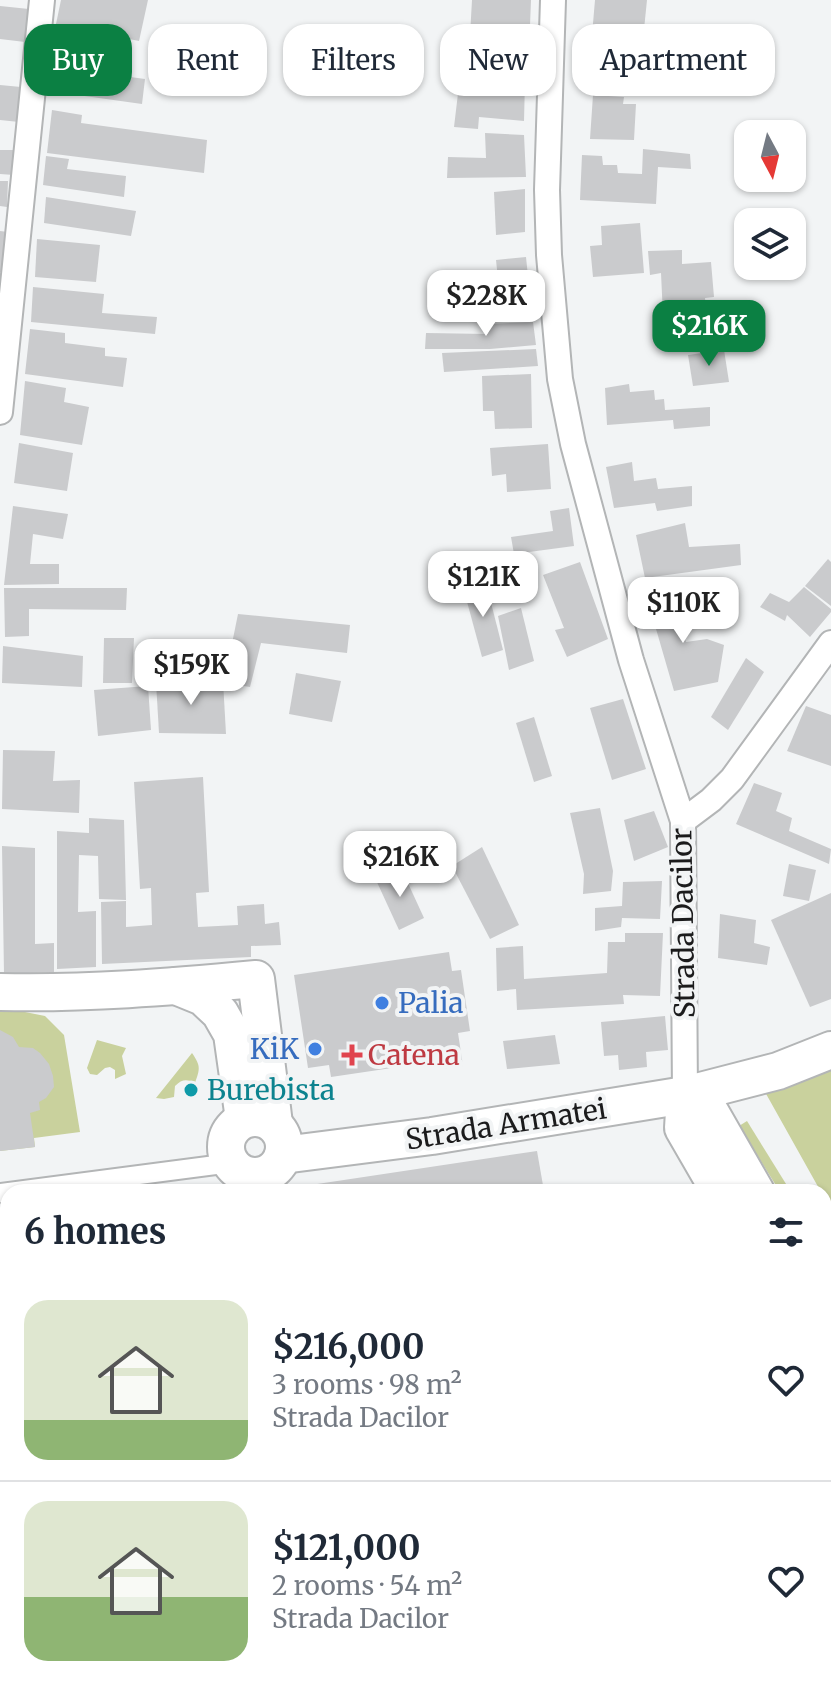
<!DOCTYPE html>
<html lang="en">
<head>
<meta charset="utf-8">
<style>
  body { margin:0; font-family:Merriweather,serif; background:#f6f6f7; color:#1f2937; height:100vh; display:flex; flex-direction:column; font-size:30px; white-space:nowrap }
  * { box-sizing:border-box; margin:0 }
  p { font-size:26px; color:#747a83 }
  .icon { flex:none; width:44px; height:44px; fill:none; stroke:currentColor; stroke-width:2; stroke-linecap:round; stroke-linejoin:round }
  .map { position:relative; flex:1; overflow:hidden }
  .sheet { position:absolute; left:0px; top:1184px; width:832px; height:512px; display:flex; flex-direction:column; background:#fff; border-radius:24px 24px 0 0; box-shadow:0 2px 6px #0004 }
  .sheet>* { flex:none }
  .banner { position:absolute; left:24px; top:24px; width:784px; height:72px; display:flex; gap:16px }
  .needle { width:52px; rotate:173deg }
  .buttons { position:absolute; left:734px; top:120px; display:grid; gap:16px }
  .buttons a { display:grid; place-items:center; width:72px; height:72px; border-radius:16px; background:#fff; box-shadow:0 2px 6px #0004; font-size:40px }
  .price { position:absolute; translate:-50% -68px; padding:0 18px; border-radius:16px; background:#fff; color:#222; font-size:26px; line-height:52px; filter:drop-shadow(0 2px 4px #0008) }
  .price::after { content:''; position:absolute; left:50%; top:48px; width:24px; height:18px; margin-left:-12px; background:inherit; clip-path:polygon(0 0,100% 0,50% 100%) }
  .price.current { background:#0b8043; color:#fff }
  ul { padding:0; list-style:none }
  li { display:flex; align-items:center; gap:24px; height:200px; padding:0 24px }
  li+li { border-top:2px solid #e0e1e3 }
  li span { display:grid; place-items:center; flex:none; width:224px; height:160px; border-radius:24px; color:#555 }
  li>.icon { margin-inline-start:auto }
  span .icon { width:96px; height:96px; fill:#fffc; stroke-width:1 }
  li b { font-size:34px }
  h2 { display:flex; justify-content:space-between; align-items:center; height:96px; padding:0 24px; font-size:34px }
  .pill { padding:0 28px; border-radius:24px; background:#fff; box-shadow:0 2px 6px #0004; font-size:28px; line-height:72px }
  .pill.current { background:#0b8043; color:#fff }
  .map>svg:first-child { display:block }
</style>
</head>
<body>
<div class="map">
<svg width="831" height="1696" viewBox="0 0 831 1696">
  <rect width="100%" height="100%" fill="#f2f4f5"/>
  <g fill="#c9d19d">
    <polygon points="0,1007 45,1016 64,1035 80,1132 34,1138 35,1147 0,1151"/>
    <polygon points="97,1040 126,1048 122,1056 126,1074 115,1079 115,1070 110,1067 105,1068 97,1075 90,1074 87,1068"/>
    <path d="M192,1053C201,1066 200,1069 195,1083C187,1079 182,1079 175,1086L174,1097L164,1099L156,1098Z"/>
    <polygon points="831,1069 831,1203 829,1206 824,1197 824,1192 821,1192 765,1092"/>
    <polygon points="747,1121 791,1192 780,1192 739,1126"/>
  </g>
  <g fill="#cacbcd">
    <polygon points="61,0 148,0 139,41 56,24"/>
    <polygon points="472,0 531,0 529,51 487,46 486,55 469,53"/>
    <polygon points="595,0 647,0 643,39 592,35"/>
    <polygon points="0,6 29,9 25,42 0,39"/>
    <polygon points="595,44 637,46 637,68 685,74 685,94 591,84"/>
    <polygon points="62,45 90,49 87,71 145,79 142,104 56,92"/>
    <polygon points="498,79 525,81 524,121 479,117 478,129 454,127 459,85 497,89"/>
    <polygon points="0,85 21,87 19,122 0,120"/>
    <polygon points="593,95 624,97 623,104 636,104 634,140 590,139"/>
    <polygon points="52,110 82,115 81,123 207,140 204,173 47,153"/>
    <polygon points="485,133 524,135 526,177 447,178 448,157 486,158"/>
    <polygon points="643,149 690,154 691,169 658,167 656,204 580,200 582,155 602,156 603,165 617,165 618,173 642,174"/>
    <polygon points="0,150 15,150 14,175 0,174"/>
    <polygon points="46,156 69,159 67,169 126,176 124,197 43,185"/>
    <polygon points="0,181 8,181 7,207 0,206"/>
    <polygon points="525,189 525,232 496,235 494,192"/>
    <polygon points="46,197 136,211 131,236 44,223"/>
    <polygon points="640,223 644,273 593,277 590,246 602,245 601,226"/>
    <polygon points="0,231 8,232 7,272 0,272"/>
    <polygon points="37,239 100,245 96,282 35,277"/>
    <polygon points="682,250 682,264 711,262 714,297 705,298 709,344 673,352 670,315 663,316 661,273 650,275 648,251"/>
    <polygon points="526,257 531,305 461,314 461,296 483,293 483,280 498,279 496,260"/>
    <polygon points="33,287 104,294 102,313 157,317 155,334 31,322"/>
    <polygon points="533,322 536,345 490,349 425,349 426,333 488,334 487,324"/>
    <polygon points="30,329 65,333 65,343 105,348 105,356 127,358 123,387 25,374"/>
    <polygon points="536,349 538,366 444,372 442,353"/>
    <polygon points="724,350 729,382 693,386 688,355"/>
    <polygon points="531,374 532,428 495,429 494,411 483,411 482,376"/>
    <polygon points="25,381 66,388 64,402 89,407 82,445 20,435"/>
    <polygon points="629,384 630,392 654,390 655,400 664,399 665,410 710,407 710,426 674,429 673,420 607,425 605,388"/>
    <polygon points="19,443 73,453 67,491 14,483"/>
    <polygon points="548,444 551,489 507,492 506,474 492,476 490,448"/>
    <polygon points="632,462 634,481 656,478 658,489 692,486 692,506 657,511 655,503 614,508 606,467"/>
    <polygon points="13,506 68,514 63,539 33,534 30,564 59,564 59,584 4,585"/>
    <polygon points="569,508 574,546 514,554 511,537 553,531 550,511"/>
    <polygon points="685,523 689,547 740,544 741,565 645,578 636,535"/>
    <polygon points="828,559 831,562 831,606 805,586"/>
    <polygon points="580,562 608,639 567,657 555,630 564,628 543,575"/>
    <polygon points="486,583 503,650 482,657 463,587"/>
    <polygon points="670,586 686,642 707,639 724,645 718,682 674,691 645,591"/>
    <polygon points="804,587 831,609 831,612 810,637 787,615 785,621 760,607 770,593 789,602"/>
    <polygon points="4,588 127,588 126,610 29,609 29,636 5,637"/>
    <polygon points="521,608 534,661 509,670 498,616"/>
    <polygon points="238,614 350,625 347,653 261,643 250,687 224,683"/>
    <polygon points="104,638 134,638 132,683 103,683"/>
    <polygon points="3,646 83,656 82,687 2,683"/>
    <polygon points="746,658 764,672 728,730 711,717"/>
    <polygon points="296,673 341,681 332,722 289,714"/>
    <polygon points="223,681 226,734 159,733 156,682"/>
    <polygon points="148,686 151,730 98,736 94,690"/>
    <polygon points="623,699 646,769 612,780 590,708"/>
    <polygon points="806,706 831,715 831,766 787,751"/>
    <polygon points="534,717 552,776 534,782 516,723"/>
    <polygon points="3,750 55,751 53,781 80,780 79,813 2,809"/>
    <polygon points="203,777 209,892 196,893 198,927 238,925 237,906 264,904 265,924 279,922 281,945 251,946 251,957 102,964 101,902 126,901 126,927 152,925 151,888 140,889 134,782"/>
    <polygon points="754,783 782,793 776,811 792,818 789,831 831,849 829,864 736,824"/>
    <polygon points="600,808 613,871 611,891 583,894 584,874 570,813"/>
    <polygon points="654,811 668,847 634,861 624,820"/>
    <polygon points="89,818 124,820 126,900 99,899 98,856 79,855 78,912 96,911 96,967 57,969 57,831 89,833"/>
    <polygon points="2,846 35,848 35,944 54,943 54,972 4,974"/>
    <polygon points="482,847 519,925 490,939 452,866"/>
    <polygon points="789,864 816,870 809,901 783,896"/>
    <polygon points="401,868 424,918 399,930 376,880"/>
    <polygon points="662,881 660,919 622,918 621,927 595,931 595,908 622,906 623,882"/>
    <polygon points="831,893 831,999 810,1007 771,920"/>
    <polygon points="720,914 756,920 754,943 770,947 767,965 718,958"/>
    <polygon points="625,933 663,933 660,996 623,995 624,1004 517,1010 516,989 497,991 496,948 523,946 524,979 607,973 608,942 625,942"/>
    <polygon points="449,952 452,971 461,970 470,1031 458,1033 463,1066 440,1069 439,1061 331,1077 329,1065 308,1068 294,975"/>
    <polygon points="665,1016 668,1050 646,1052 647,1067 619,1070 618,1055 604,1056 601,1022"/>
    <polygon points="0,1030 13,1037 19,1047 33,1048 40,1053 49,1064 53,1076 54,1087 46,1098 39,1102 40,1110 30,1113 35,1147 0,1151"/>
    <polygon points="555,1035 560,1064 507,1069 503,1041"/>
    <polygon points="537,1151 544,1191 284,1192 284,1189"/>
    <polygon points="8,1310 8,1347 5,1348 8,1361 8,1420 0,1422 0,1312"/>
    <polygon points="824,1425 831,1430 831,1492 824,1487"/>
    <polygon points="8,1600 8,1625 0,1626 0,1601"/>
    <polygon points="831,1652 831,1696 801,1696 807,1688 824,1688 824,1662"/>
    <polygon points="83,1688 203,1688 203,1690 154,1696 84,1696"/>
    <polygon points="348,1688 419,1688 419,1690 360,1696"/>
    <polygon points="657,1688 700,1688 695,1696 652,1696"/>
  </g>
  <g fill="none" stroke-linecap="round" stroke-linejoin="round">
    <g stroke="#b3b5b6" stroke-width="22">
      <polyline id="pedestrian" points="0,1193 231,1163"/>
    </g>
    <g stroke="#b3b5b6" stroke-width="28">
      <g id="minor">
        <polyline points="553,0 547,190 549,255 560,379 573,444 631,660 683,821 685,1095"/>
        <polyline points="0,412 42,0"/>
        <polyline points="683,821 711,800 732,779 831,643"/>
        <polyline points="244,1174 246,1192"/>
        <polyline points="0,1293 8,1291"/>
      </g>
    </g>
    <g stroke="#b3b5b6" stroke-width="34">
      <g id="tertiary">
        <polyline points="0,1578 8,1578"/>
        <polyline points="313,1688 321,1696"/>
      </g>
    </g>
    <g stroke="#b3b5b6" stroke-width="40">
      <g id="secondary">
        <polyline points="176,986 203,997 220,1013 232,1034 244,1119"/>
        <path d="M0,992C86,994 170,987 256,979L274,1124"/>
        <polyline points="685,1095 709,1110 756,1192"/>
        <polyline points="685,1095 683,1128 720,1192"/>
        <circle cx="255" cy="1147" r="29"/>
        <polyline points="283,1155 432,1136 685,1095 778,1071 831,1050"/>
      </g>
    </g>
    <g stroke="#b3b5b6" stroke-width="44">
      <g id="primary">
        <polyline points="824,1238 831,1228"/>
        <polyline points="824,1296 831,1286"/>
        <polyline points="514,1696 520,1688"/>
      </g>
    </g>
    <use href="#pedestrian" stroke="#fff" stroke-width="18"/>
    <use href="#minor" stroke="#fff" stroke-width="24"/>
    <use href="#tertiary" stroke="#fff" stroke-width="30"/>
    <use href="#secondary" stroke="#fff" stroke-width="36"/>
    <use href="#primary" stroke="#fff" stroke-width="40"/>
  </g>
  <g fill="#3f7fe0" stroke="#f2f4f5" stroke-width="3">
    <circle cx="382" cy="1003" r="8"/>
    <circle cx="315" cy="1049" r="8"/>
  </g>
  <path fill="#e0444e" stroke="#f2f4f5" stroke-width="3" d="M348 1043h8v8h8v8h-8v8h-8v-8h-8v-8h8z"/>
  <circle fill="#0f9aa8" stroke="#f2f4f5" stroke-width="3" cx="191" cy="1090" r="8"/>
  <g text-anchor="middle" stroke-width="8" stroke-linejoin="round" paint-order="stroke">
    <g font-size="28" fill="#1b1b1c" stroke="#f2f4f5">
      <text transform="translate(683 923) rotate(-91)" y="10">Strada Dacilor</text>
      <text transform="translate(506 1124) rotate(-9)" y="10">Strada Armatei</text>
    </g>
    <g font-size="28" fill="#366cbe" stroke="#f2f4f5" text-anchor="start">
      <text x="398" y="1013">Palia</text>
      <text x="299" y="1059" text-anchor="end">KiK</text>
    </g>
    <g font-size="28" fill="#be3a42" stroke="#f2f4f5" text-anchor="start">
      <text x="368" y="1065">Catena</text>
    </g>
    <g font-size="28" fill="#0d838f" stroke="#f2f4f5" text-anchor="start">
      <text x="207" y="1100">Burebista</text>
    </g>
  </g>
</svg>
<div class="buttons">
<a><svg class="needle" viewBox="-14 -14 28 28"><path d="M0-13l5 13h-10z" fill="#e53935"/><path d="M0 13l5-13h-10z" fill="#747a83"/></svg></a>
<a><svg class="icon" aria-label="layers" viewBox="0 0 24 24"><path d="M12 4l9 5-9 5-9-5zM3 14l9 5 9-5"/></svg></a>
</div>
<b class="price" style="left:486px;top:338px">$228K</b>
<b class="price current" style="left:709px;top:368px">$216K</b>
<b class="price" style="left:483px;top:619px">$121K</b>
<b class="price" style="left:683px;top:645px">$110K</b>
<b class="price" style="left:191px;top:707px">$159K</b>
<b class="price" style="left:400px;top:899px">$216K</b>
<div class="banner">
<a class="pill current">Buy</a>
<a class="pill">Rent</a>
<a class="pill">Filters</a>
<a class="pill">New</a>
<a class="pill">Apartment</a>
</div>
<section class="sheet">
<h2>6 homes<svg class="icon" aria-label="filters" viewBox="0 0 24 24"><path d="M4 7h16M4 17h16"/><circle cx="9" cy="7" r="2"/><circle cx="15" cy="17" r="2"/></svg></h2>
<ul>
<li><span style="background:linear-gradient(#dfe7d0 75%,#8fb573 0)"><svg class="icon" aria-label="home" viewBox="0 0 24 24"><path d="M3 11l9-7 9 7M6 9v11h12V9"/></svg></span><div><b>$216,000</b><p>3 rooms · 98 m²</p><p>Strada Dacilor</p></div><svg class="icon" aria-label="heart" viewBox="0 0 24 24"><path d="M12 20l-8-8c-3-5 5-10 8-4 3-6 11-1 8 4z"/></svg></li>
<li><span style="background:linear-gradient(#dfe7d0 60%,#8fb573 0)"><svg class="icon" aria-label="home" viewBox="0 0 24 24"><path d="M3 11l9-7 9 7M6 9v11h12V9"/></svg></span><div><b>$121,000</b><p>2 rooms · 54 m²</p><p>Strada Dacilor</p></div><svg class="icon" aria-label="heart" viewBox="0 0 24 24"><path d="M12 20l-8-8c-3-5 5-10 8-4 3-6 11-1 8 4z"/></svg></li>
</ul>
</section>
</div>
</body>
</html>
